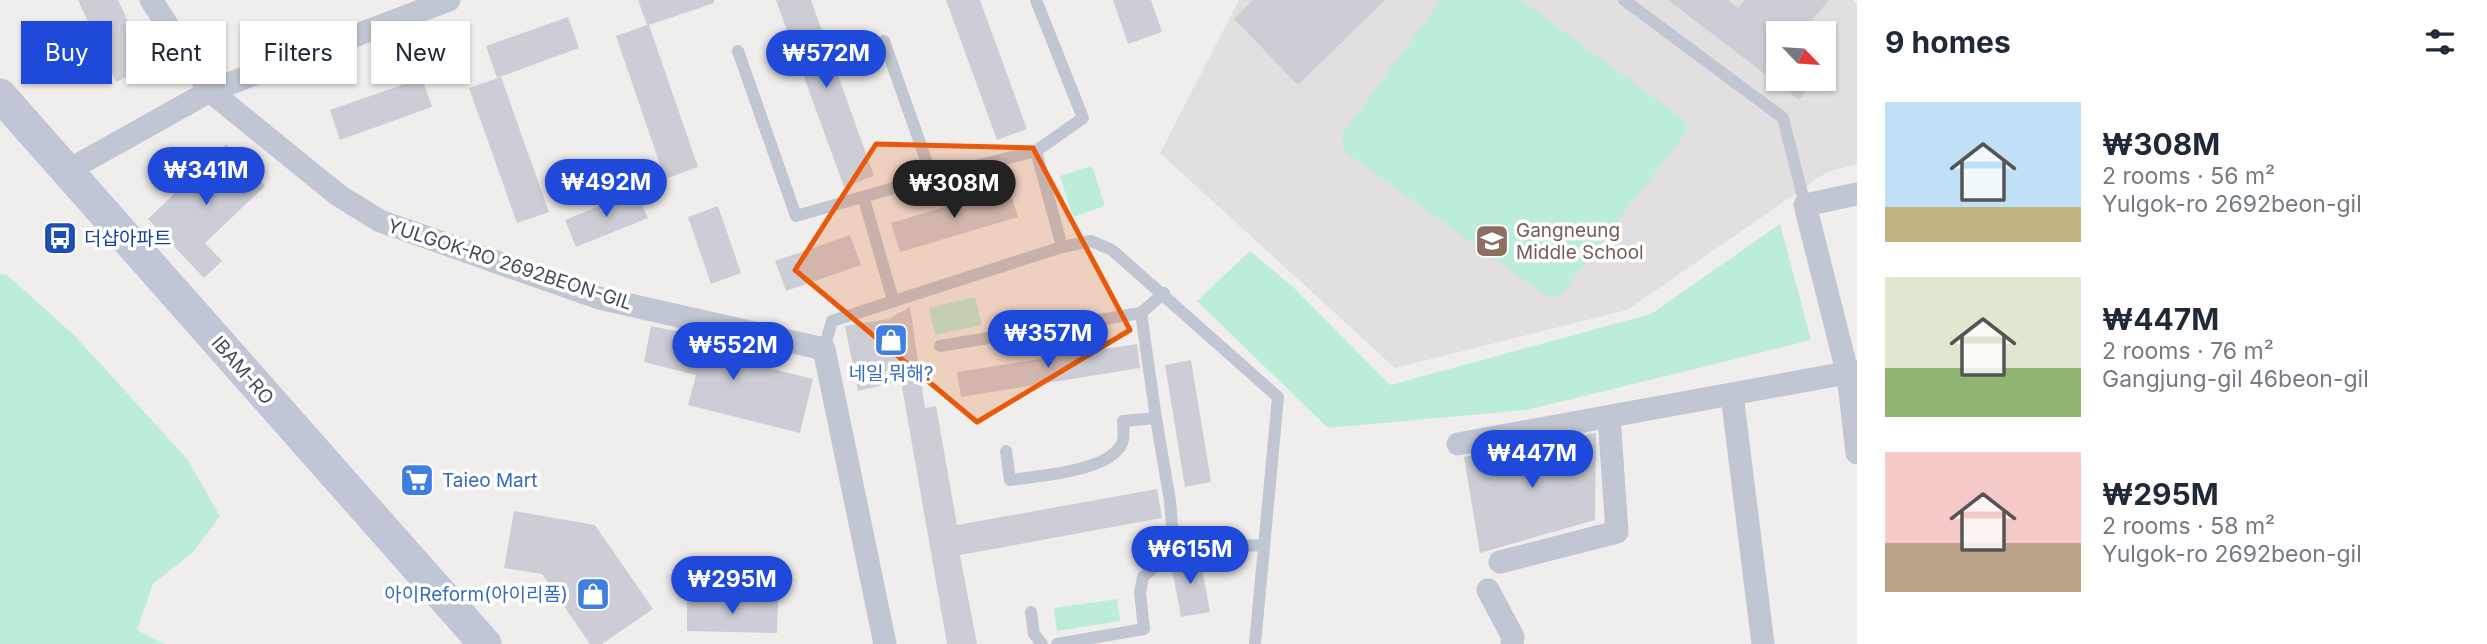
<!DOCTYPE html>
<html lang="en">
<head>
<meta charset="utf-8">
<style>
  body { margin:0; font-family:Inter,"Noto Sans KR",sans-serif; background:#f2f2f3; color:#1f2937; height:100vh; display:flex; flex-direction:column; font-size:26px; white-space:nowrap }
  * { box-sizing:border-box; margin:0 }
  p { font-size:23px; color:#747a83 }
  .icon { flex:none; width:38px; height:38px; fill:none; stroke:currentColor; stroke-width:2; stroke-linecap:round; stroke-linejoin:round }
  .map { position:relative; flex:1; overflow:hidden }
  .details { display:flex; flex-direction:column; background:#fff; width:630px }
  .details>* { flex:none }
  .guide { position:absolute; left:21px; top:21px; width:665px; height:63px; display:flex; gap:14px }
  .needle { width:46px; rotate:115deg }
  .controls { position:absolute; left:1766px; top:21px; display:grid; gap:14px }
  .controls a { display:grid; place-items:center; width:70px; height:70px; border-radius:0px; background:#fff; box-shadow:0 2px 5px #0004; font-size:35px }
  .price { position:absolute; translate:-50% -60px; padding:0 16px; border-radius:24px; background:#1f4ad9; color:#fff; font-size:23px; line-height:46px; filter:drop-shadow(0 2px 4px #0008) }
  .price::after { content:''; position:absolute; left:50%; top:42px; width:21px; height:16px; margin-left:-10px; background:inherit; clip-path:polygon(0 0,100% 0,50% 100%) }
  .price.active { background:#222; color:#fff }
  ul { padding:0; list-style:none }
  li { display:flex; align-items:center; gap:21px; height:175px; padding:0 28px }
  li span { display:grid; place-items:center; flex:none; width:196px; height:140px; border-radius:0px; color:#555 }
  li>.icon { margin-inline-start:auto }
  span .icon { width:84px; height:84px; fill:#fffc; stroke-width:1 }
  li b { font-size:30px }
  h2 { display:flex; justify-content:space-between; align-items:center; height:84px; padding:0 28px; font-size:30px }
  .pill { padding:0 24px; border-radius:0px; background:#fff; box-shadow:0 2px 5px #0004; font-size:24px; line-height:63px }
  .pill.active { background:#1f4ad9; color:#fff }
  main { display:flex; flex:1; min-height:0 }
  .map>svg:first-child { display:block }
</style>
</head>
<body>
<main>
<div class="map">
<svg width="1857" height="644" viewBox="0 0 1857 644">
  <rect width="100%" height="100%" fill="#f0eeed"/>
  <path fill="#e1dfdf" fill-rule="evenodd" d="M1239,0H1853L1857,5V164L1827,172L1627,310L1395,368L1160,153ZM1778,33H1824V79H1778Z"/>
  <g fill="#bcedd9">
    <polygon points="1441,0 1521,0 1683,119 1688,130 1559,297 1548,297 1344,151 1342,135"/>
    <polygon points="1092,166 1105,206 1073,217 1060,176"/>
    <polygon points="1780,224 1811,340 1527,410 1328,428 1197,301 1250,251 1294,288 1390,385 1651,314"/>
    <polygon points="0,274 7,275 75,336 187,459 220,516 194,551 153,584 137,630 165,644 0,644"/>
    <polygon points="975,297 982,325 935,335 929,308"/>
    <polygon points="1117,599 1120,621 1057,631 1054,608"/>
  </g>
  <g fill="#cdced5">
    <polygon points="78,0 118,0 149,66 116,82"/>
    <polygon points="638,0 714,0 714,3 649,25 698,167 665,179 616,36 647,25"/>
    <polygon points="776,0 811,0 874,176 844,187"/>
    <polygon points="946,0 980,0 1027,129 997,140"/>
    <polygon points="1113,0 1151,0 1162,32 1128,44"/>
    <polygon points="1253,0 1385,0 1298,85 1234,19"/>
    <polygon points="1668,0 1728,0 1738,8 1745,0 1829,0 1801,33 1778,33 1778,79 1815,79 1799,100"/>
    <polygon points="568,17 579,48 497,78 486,46"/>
    <polygon points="501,77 549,212 517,223 469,88"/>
    <polygon points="422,78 432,107 340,140 330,110"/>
    <polygon points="226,144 265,186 205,243 222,261 204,278 148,219"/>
    <polygon points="1009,188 1018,217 900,252 891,223"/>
    <polygon points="636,191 648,218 576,247 565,220"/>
    <polygon points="718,206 741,273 711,284 688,217"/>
    <polygon points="850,235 861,265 786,291 775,261"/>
    <polygon points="910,307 925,408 936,406 957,525 1157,489 1162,518 960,555 977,644 947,644 901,381 858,391 845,326 889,319"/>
    <polygon points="651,326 700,336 693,349 813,379 800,433 688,405 696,375 644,362"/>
    <polygon points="1137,344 1140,368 961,397 957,372"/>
    <polygon points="1191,360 1211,482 1185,487 1165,365"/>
    <polygon points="1596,433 1595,520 1480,553 1464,457"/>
    <polygon points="514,511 595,525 653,609 602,644 590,644 542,574 504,568"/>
    <polygon points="1200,557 1210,612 1181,617 1171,564 1178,558"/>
    <polygon points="687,599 778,601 777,633 687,631"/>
  </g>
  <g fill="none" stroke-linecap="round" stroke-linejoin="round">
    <g stroke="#c1c7d2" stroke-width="12">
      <polyline points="1036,0 1083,118 1036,151 1062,247"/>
      <polyline points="1624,0 1783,118 1805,205"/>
      <polyline points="884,41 932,177 1036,151"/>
      <polyline points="738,51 796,216 932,177"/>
      <polyline points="864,199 893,300"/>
      <polyline points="1141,313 1156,418"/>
      <polyline points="940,346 1141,313 1164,293"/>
      <polyline points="824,349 832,321 1062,247 1091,241 1112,250 1278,397 1255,644"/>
      <path d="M1006,451L1010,480C1036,476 1110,472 1122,443C1125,438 1123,427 1123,421L1156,418L1170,501L1174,549"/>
      <polyline points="1031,612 1034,634 1042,644"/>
      <polyline points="1057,644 1144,629 1140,592 1143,577 1174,549 1264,545"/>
    </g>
    <g stroke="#c1c7d2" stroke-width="23">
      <polyline points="151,0 210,91 338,195 380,221 599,298 824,349 885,644"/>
      <polyline points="67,171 210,91 449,0"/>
      <polyline points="1857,194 1805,205 1848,375 1857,453"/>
      <polyline points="1732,395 1763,644"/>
      <polyline points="1458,444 1857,371"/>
      <polyline points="1500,562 1617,532 1609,417"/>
      <polyline points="1488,590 1513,637 1512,644"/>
    </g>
    <polyline stroke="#c0c6d6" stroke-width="33" points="0,95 485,644"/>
  </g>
  <path fill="#e8590c" fill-opacity="0.2" stroke="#e8590c" stroke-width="5" stroke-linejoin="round" d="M876,144L1033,148L1130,330L977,422L795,270Z"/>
  <defs>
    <g id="bus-square" transform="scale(1.75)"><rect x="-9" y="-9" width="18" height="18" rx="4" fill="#1a4fb4" stroke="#fff"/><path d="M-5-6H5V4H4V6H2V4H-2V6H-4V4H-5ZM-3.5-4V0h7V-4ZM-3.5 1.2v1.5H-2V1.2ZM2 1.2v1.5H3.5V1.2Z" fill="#fff"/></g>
    <g id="school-square" transform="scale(1.75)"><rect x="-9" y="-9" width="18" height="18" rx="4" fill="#8d6e63" stroke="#fff"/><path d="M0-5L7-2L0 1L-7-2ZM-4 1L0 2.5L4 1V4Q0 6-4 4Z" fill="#fff"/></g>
    <g id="shop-square" transform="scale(1.75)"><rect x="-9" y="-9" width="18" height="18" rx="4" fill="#3f7fe0" stroke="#fff"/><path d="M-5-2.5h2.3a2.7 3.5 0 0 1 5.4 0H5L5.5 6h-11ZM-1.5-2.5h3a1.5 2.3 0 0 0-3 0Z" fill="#fff"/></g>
    <g id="supermarket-square" transform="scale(1.75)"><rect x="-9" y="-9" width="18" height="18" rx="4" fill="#3f7fe0" stroke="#fff"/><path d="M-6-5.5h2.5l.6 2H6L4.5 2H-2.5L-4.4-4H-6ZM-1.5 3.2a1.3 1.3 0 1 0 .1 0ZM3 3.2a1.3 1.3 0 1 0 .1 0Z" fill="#fff"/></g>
  </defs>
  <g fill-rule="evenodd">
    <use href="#bus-square" x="60" y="238"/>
    <use href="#school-square" x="1492" y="241"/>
    <use href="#shop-square" x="891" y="340"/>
    <use href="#supermarket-square" x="417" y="480"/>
    <use href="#shop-square" x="593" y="594"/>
  </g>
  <g text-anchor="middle" stroke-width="7" stroke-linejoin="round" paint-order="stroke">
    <g font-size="19" fill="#785e54" stroke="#fff" text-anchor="start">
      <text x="1516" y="237">Gangneung<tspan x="1516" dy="22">Middle School</tspan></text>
    </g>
    <g font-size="19" fill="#164399" stroke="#fff" text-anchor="start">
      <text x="84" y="245">더샵아파트</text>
    </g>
    <g font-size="19" fill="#464d5a" stroke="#fff">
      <text transform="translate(510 264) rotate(18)" y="7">YULGOK-RO 2692BEON-GIL</text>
      <text transform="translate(243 370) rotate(49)" y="7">IBAM-RO</text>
    </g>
    <g font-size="19" fill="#366cbe" stroke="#fff">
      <text x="891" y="380">네일,뭐해?</text>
      <text x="442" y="487" text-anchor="start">Taieo Mart</text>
      <text x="568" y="601" text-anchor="end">아이Reform(아이리폼)</text>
    </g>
  </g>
</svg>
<div class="controls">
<a><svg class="needle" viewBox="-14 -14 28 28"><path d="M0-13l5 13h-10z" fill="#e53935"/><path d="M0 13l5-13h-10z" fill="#747a83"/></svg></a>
</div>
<b class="price" style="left:826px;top:90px">₩572M</b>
<b class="price" style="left:206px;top:207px">₩341M</b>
<b class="price" style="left:606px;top:219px">₩492M</b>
<b class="price active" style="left:954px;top:220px">₩308M</b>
<b class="price" style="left:1048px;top:370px">₩357M</b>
<b class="price" style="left:733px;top:382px">₩552M</b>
<b class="price" style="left:1532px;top:490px">₩447M</b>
<b class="price" style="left:1190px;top:586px">₩615M</b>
<b class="price" style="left:732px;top:616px">₩295M</b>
<div class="guide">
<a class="pill active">Buy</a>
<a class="pill">Rent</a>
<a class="pill">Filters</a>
<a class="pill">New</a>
</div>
</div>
<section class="details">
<h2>9 homes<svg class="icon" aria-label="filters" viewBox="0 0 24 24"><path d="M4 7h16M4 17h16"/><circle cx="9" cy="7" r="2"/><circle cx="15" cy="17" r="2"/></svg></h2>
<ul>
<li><span style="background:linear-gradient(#bfe0f5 75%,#c2b280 0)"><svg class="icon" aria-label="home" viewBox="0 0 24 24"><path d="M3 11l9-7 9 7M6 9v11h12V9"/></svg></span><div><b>₩308M</b><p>2 rooms · 56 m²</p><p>Yulgok-ro 2692beon-gil</p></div></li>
<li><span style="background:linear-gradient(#dfe7d0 65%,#8fb573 0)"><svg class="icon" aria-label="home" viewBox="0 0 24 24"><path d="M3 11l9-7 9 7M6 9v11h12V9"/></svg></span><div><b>₩447M</b><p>2 rooms · 76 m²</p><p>Gangjung-gil 46beon-gil</p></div></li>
<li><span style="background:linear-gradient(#f6c9c9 65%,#b9a48a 0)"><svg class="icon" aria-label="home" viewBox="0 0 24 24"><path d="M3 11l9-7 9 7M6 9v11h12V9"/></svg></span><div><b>₩295M</b><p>2 rooms · 58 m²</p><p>Yulgok-ro 2692beon-gil</p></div></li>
</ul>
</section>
</main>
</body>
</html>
